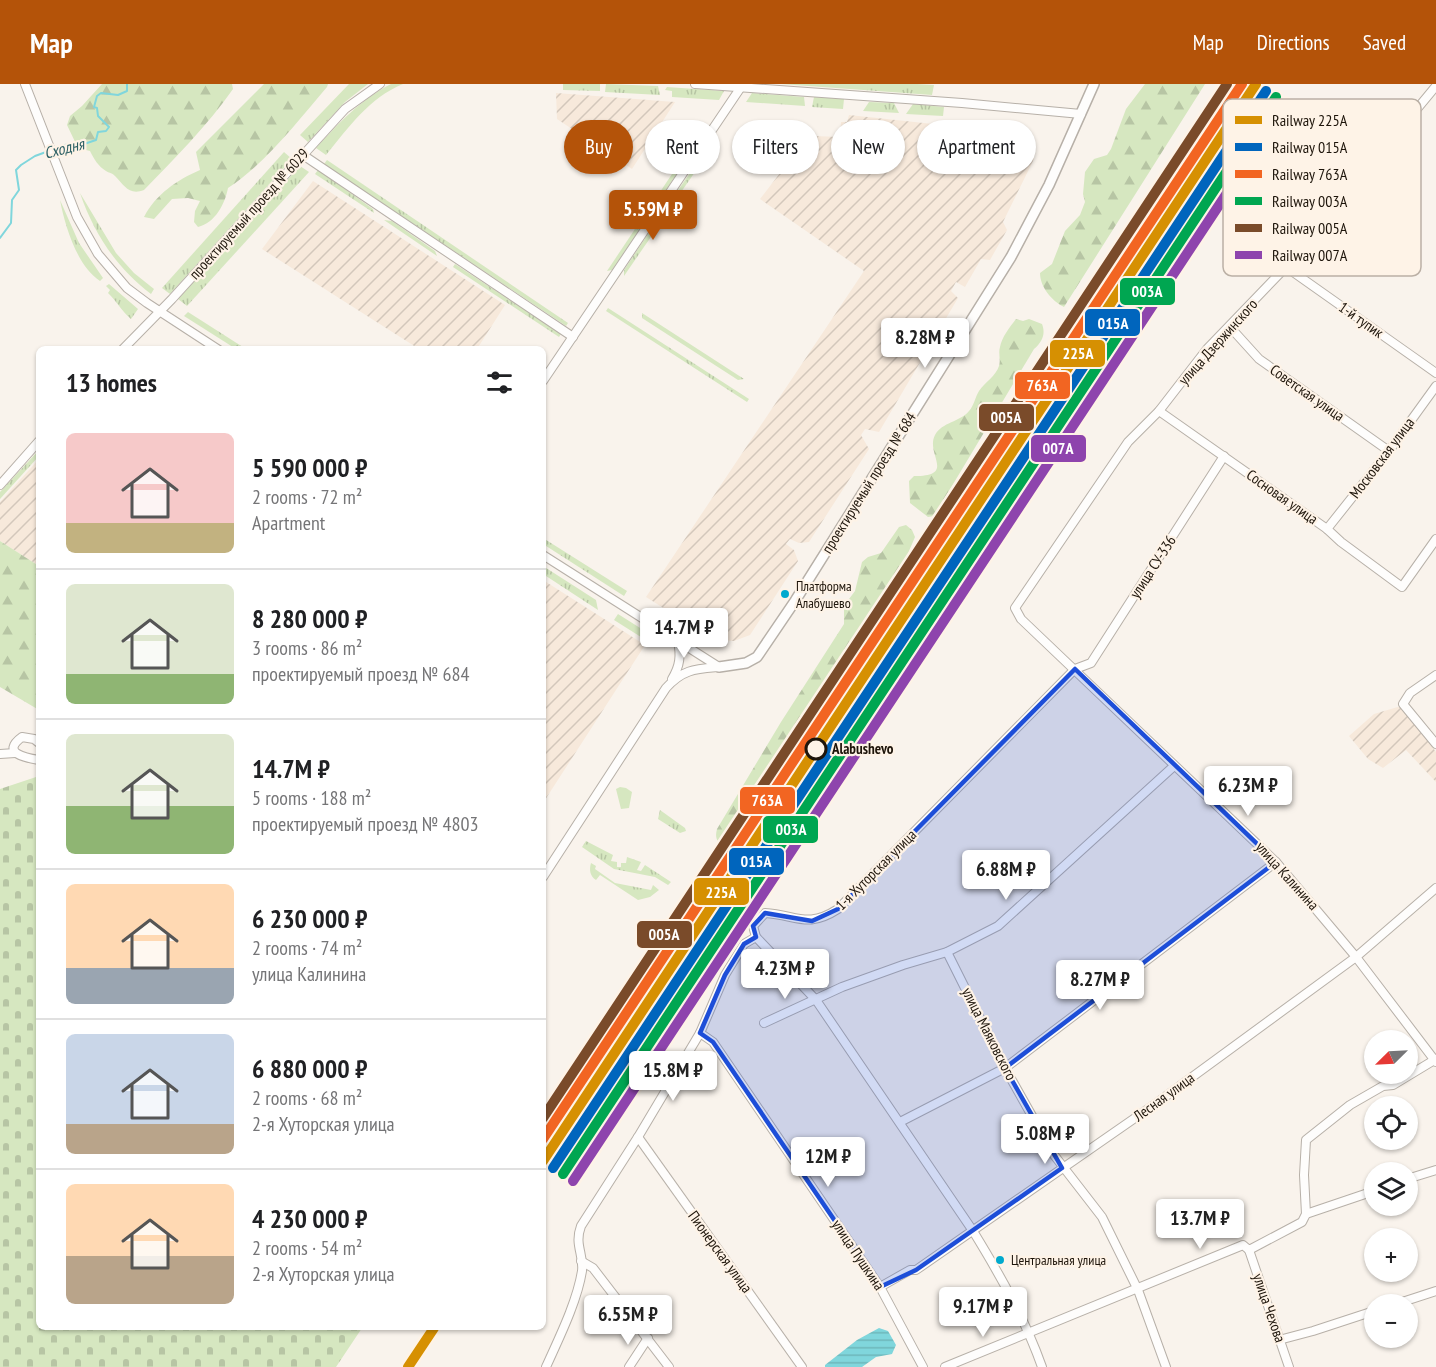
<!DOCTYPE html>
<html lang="en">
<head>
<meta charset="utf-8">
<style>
  body { margin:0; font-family:"PT Sans Narrow",sans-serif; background:#f2f2f2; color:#202124; height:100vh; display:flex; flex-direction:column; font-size:22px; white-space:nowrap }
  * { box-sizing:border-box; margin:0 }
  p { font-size:20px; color:#757577 }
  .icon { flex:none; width:33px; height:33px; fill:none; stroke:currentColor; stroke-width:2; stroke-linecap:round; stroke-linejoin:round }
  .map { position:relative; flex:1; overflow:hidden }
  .drawer { position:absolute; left:36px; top:262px; width:510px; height:984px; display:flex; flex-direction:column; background:#fff; border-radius:9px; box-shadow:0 2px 4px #0004 }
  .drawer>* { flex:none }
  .guide { position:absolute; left:564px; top:36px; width:570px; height:54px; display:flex; gap:12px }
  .needle { width:39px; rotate:246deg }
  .controls { position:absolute; left:1364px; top:946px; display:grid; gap:12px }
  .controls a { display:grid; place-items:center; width:54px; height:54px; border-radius:50%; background:#fff; box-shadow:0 2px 4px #0004; font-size:30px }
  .price { position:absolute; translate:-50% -51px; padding:0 14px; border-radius:6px; background:#fff; color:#222; font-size:20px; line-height:39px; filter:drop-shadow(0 2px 3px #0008) }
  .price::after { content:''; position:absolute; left:50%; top:36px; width:18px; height:14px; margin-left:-9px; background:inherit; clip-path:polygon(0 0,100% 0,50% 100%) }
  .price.current { background:#b45309; color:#fff }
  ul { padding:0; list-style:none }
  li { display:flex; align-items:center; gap:18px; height:150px; padding:0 30px }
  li+li { border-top:2px solid #e0e0e0 }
  li span { display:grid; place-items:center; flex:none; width:168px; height:120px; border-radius:9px; color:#555 }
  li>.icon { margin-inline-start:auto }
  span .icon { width:72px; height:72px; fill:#fffc; stroke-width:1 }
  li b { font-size:26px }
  h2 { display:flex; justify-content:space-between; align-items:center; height:72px; padding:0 30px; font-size:26px }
  .chip { padding:0 21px; border-radius:27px; background:#fff; box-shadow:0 2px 4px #0004; font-size:21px; line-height:54px }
  .chip.current { background:#b45309; color:#fff }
  header { display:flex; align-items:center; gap:36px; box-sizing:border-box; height:84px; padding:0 30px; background:#b45309; color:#fff }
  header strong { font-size:28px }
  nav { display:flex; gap:33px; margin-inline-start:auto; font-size:21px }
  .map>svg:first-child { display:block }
</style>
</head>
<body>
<header>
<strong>Map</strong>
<nav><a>Map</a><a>Directions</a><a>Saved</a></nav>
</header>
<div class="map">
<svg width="1436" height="1283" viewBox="0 0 1436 1283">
  <defs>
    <pattern id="industrial-furrows" width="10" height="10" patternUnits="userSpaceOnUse" patternTransform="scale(1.5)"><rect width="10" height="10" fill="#f7e9db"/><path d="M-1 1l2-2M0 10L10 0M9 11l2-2" fill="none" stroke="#d3c7bb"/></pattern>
    <pattern id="grass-tufts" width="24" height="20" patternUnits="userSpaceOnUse" patternTransform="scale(1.5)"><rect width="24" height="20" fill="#d6e7c0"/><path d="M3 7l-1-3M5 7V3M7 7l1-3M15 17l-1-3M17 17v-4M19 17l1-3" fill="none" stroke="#b7c5a4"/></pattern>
    <pattern id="forest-firs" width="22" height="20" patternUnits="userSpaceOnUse" patternTransform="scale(1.5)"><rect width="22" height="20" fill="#d6e7c0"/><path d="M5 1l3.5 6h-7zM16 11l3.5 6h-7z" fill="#b7c5a4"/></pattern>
    <pattern id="cemetery-stones" width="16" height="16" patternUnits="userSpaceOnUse" patternTransform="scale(1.5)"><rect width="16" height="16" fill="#d6e7c0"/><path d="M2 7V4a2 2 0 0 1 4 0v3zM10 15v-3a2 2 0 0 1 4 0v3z" fill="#b7c5a4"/></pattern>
    <pattern id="water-rules" width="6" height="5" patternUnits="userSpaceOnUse" patternTransform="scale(1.5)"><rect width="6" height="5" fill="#80d6dc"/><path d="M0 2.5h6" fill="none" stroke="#6eb7bb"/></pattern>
  </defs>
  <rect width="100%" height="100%" fill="#f9f3ec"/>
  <g fill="url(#industrial-furrows)">
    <polygon points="556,9 675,18 632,85 557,35"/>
    <polygon points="849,31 961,43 963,40 1018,44 1031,53 1036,64 1033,77 1003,138 1007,146 990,176 981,175 965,203 956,198 951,207 958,214 879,348 865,345 861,351 869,365 809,458 799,459 790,455 786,460 794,466 798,477 750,551 734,557 714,556 646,513 864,187 760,115 810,50 814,52 840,53 841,38 847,38"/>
    <polygon points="313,97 505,221 477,265 419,265 262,165"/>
    <polygon points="39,375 39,482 0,457 0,418"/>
    <polygon points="543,496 645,561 543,719"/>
    <polygon points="1401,622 1436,668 1436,698 1406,666 1383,684 1368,675 1349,652 1374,630"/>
  </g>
  <g fill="url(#grass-tufts)">
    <polygon points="349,0 368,0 345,18 308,58 300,51"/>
    <path d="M391,0H403C369,14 349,43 326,71L316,64C339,39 360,16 391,0Z"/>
    <polygon points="563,0 600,0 600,7 563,6"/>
    <polygon points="606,0 658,2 660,11 605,8"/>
    <polygon points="781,0 917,0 934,1 932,11"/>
    <polygon points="667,3 724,7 719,16 672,13 672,7 665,6"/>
    <polygon points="752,9 804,13 805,22 746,18"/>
    <polygon points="814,13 844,15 843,25 812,23"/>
    <polygon points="869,18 894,19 899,29 863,27"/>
    <polygon points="913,20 944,23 943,32 906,30"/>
    <polygon points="690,63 691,69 657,119 654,117"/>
    <polygon points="284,68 292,75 170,210 162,204"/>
    <polygon points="706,72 668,127 665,125 701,73"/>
    <polygon points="327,76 568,239 566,242 324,80"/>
    <polygon points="300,82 309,88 187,222 178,215"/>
    <polygon points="318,86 373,125 374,129 315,90"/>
    <path d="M80,109L116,169L134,189L154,205L151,210C116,183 94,150 80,109Z"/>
    <path d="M60,116L79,159L103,194L100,197C77,182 65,142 60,116Z"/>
    <polygon points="651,121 655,123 612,186 607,187"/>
    <polygon points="662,129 666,131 624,192 624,186"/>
    <polygon points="384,136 392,137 435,167 437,172"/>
    <polygon points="455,180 561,250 559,253 453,183"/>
    <path d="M109,200L138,225L131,235C121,226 117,218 108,209L110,206L106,202Z"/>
    <polygon points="608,224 749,315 747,318 606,227"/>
    <polygon points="188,228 246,265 236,265 184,232"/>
    <polygon points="642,229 744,295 738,296 642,234"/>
    <polygon points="39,366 39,372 0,415 0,408"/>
    <polygon points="543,454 627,507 624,512 543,460"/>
    <polygon points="543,482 596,516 598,526 543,490"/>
    <polygon points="618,530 656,554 652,560 614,536"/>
    <polygon points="620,703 626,704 632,708 629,724 621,725 616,705"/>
    <polygon points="660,726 685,744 686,747 680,749 658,735"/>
    <polygon points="586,757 613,771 611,777 617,778 617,783 621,783 621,779 626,779 627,773 641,778 637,786 641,787 645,781 671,798 668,801 655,793 614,785 582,763"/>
    <path d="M591,779L596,782L595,785L615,799L651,806L653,801L659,806L650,813L638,816L600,791L596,796C590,792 589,786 591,779Z"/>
  </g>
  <g fill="url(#forest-firs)">
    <path d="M102,0H232L233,5C207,42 175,74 144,106C129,112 124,101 115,92C111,88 111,90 106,87C98,82 94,75 90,67L78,64L67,41L70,32L82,22Z"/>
    <path d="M264,0H328L327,3C296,39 268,77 228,104C225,120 215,139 198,143L194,138L195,127L200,117L188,114L172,115L154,135L144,133C156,110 177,96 200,86L196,68Z"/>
    <path d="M1145,0H1205L1064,223C1052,217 1040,203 1040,189L1052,180L1065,147L1080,131L1085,118L1083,110L1085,88L1094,75L1107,71L1111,65L1126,25Z"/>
    <path d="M1016,235L1023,237L1029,235L1042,240C1046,250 1042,258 1034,265L934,432L928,433L910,419L909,397L914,392C957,392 925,370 935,351C942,338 960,338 969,327C974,322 975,313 979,307C985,298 996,292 999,282C1001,276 998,269 1000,263C1002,253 1009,244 1016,235Z"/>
    <path d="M906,441L912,446L915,453L909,467L904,489L730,759L723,762C716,757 715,753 717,745L781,638L844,540V526L846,519L855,507L862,478L868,473L881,469L899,443Z"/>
    <polygon points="0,457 39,482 39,626 0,603"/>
  </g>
  <polygon fill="url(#cemetery-stones)" points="39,692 39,1244 362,1244 336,1283 0,1283 0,705"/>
  <polygon fill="url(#water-rules)" points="879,1244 888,1247 896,1261 892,1270 876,1273 862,1283 825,1283 825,1281 857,1256"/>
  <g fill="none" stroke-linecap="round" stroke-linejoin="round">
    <polyline stroke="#80d6dc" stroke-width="2" points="0,154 11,139 12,116 19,106 16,86 21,81 35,72 68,60 78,62 96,56 98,48 106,47 109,43 98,32 97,24 94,23 97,12 101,9 118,11 127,7 127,0"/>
    <g stroke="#b7b0a8" stroke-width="10">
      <g id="minor">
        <polyline points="25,0 77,133 98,170 127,204 147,219 219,266"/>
        <polyline points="695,0 962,19 1081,30"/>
        <polyline points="1436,2 1286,183 1207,265 1159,327 1128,358 1015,524 1021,535 1276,778 1356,873 1436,978"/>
        <polyline points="303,71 573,253"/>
        <polyline points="1286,183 1436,289"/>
        <polyline points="1230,243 1259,275 1389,367"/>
        <polyline points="122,266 172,215 345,25 380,0"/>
        <polyline points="543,297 741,3"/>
        <polyline points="1159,327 1327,445 1341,458 1402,503 1436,455"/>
        <polyline points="0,401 39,357"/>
        <polyline points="1327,445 1389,367 1436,302"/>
        <polyline points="543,471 719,583"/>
        <polyline points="1436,591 1410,609 1403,620 1436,660"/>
        <path d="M672,595C680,582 681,572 678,557"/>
        <path d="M39,659L34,655L22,653C0,669 26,674 39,676"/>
        <polyline points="0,670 15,669"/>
        <path d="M543,793L666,604C683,585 696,585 719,583"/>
        <polyline points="947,868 1005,984 1054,1071 1102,1133 1138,1206 1166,1283"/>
        <polyline points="764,939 842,903 903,881 947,868 998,842 1174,682"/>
        <polyline points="700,949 713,958 880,1203 923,1283"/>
        <polyline points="900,1038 1005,984 1276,778"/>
        <polyline points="638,1053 802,1283"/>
        <polyline points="1407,1095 1436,1086"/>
        <polyline points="1306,1130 1304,1091 1306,1056 1350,1021 1383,1002 1393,1001 1436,975"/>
        <polyline points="1249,1166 1289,1283"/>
        <polyline points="581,1177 593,1184 669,1283"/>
        <polyline points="880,1203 910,1186 916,1186 1158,1018 1356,873 1436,804"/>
        <polyline points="1393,1221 1436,1207"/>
        <polyline points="1279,1256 1313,1247 1374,1227"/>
        <path d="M546,1283C559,1254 577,1218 582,1187C584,1170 574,1161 581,1142L638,1053L700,949L725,891L744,860L756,853"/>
        <polyline points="629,1283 648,1254"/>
        <polyline points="945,1283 1243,1161 1249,1166 1302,1138 1306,1130 1374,1107"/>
        <path d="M1042,1283C1025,1235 1000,1191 973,1147L816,916L756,853L753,842L765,829C797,831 807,845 838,825L1075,585L1091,579L1224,372"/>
      </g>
    </g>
    <g stroke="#b7b0a8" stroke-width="12">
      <polyline id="tertiary" points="719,583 746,579 757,573 795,517 1011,173 1049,101 1094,0"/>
    </g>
    <use href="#minor" stroke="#fefdfc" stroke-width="8"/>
    <use href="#tertiary" stroke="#fefdfc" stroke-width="9"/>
    <g stroke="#fef3e7" stroke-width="15">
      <g id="rail-1">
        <polyline points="543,1077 1256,0"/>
        <polyline points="408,1283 434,1244"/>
      </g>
    </g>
    <g stroke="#fef3e7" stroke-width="15">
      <polyline id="rail-2" points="553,1084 1266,7"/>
    </g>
    <g stroke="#fef3e7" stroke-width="15">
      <polyline id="rail-3" points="543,1055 1242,0"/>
    </g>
    <g stroke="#fef3e7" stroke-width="15">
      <polyline id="rail-4" points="563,1090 1276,13"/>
    </g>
    <g stroke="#fef3e7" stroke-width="15">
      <polyline id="rail-5" points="543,1034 1227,0"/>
    </g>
    <g stroke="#fef3e7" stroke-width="15">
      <polyline id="rail-6" points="573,1097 1286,20"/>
    </g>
    <use href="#rail-1" stroke="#d69002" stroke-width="10"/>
    <use href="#rail-2" stroke="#0065bd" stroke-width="10"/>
    <use href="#rail-3" stroke="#f26522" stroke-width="10"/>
    <use href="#rail-4" stroke="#00a651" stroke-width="10"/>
    <use href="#rail-5" stroke="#7a4b2a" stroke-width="10"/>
    <use href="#rail-6" stroke="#8e44ad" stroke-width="10"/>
  </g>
  <path fill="#1d4ed8" fill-opacity="0.2" stroke="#1d4ed8" stroke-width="4.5" stroke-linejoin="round" d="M1075,585L1276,778L1005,984L1062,1084L916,1186L880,1203L713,958L700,949L725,891L744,860L756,853L753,842L765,829L812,837L838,825Z"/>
  <g fill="#00a9ce" stroke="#fef3e7" stroke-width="2">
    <circle cx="785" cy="510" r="5"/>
    <circle cx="1000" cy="1176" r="5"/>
  </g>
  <circle fill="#fef3e7" stroke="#1e150b" stroke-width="3" cx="816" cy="665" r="10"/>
  <g text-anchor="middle" stroke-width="4.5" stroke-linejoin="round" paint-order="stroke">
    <g font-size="14" fill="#1e150b" stroke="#fef3e7" text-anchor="start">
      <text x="796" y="507">Платформа<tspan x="796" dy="17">Алабушево</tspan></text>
      <text x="1011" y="1181">Центральная улица</text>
    </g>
    <g font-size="15" fill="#1e150b" stroke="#fef3e7">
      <text transform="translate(249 130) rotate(-48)" y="5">проектируемый проезд № 6029</text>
      <text transform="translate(1361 236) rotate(35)" y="5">1-й тупик</text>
      <text transform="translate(1218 258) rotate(-48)" y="5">улица Дзержинского</text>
      <text transform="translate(1307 309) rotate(35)" y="5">Советская улица</text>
      <text transform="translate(1382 374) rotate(-53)" y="5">Московская улица</text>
      <text transform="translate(869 399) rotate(-58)" y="5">проектируемый проезд № 684</text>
      <text transform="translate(1282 413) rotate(35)" y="5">Сосновая улица</text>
      <text transform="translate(1153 483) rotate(-57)" y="5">улица СУ-336</text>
      <text transform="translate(876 786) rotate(-45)" y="5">1-я Хуторская улица</text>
      <text transform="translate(1287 792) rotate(48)" y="5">улица Калинина</text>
      <text transform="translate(989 950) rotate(63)" y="5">улица Маяковского</text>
      <text transform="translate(1164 1013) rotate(-36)" y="5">Лесная улица</text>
      <text transform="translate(720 1168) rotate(54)" y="5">Пионерская улица</text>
      <text transform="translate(858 1171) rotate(56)" y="5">улица Пушкина</text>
      <text transform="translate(1269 1224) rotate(71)" y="5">улица Чехова</text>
    </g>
    <g font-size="15" font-weight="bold" fill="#1e150b" stroke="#fef3e7" text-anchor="start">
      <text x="832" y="670">Alabushevo</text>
    </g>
    <g font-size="16" font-style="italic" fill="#2a5e63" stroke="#fef3e7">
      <text transform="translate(64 64) rotate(-14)" y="6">Сходня</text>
    </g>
  </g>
  <rect x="1223" y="15" width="198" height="177" rx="9" fill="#fef3e7" stroke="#bbb0a5" stroke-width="1.5"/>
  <rect x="1235" y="32" width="27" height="8" fill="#d69002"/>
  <rect x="1235" y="59" width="27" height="8" fill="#0065bd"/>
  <rect x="1235" y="86" width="27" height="8" fill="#f26522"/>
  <rect x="1235" y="113" width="27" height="8" fill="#00a651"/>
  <rect x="1235" y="140" width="27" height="8" fill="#7a4b2a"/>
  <rect x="1235" y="167" width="27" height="8" fill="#8e44ad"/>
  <g font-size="16" fill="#1e150b">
    <text x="1272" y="42">Railway 225А</text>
    <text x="1272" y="69">Railway 015А</text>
    <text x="1272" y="96">Railway 763А</text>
    <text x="1272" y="123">Railway 003А</text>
    <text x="1272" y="150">Railway 005А</text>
    <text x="1272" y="177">Railway 007А</text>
  </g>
  <g stroke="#fef3e7" stroke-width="2">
    <rect x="1119" y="193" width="57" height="29" rx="6" fill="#00a651"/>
    <rect x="1084" y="224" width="57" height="29" rx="6" fill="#0065bd"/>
    <rect x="1049" y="255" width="57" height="29" rx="6" fill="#d69002"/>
    <rect x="1014" y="287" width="57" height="29" rx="6" fill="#f26522"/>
    <rect x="978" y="319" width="57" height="29" rx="6" fill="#7a4b2a"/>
    <rect x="1030" y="350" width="57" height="29" rx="6" fill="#8e44ad"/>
    <rect x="739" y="702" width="57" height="29" rx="6" fill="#f26522"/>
    <rect x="762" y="731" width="57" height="29" rx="6" fill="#00a651"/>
    <rect x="728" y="763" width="57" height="29" rx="6" fill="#0065bd"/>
    <rect x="693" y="793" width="57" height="29" rx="6" fill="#d69002"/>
    <rect x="636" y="836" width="57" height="29" rx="6" fill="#7a4b2a"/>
  </g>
  <g font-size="16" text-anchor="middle" font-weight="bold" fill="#fff">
    <text x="1147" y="213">003А</text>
    <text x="1113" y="245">015А</text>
    <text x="1078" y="275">225А</text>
    <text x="1042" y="307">763А</text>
    <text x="1006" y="339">005А</text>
    <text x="1058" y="370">007А</text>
    <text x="767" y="722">763А</text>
    <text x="791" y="751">003А</text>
    <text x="756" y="783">015А</text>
    <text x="721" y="814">225А</text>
    <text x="664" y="856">005А</text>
  </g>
</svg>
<div class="controls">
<a><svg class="needle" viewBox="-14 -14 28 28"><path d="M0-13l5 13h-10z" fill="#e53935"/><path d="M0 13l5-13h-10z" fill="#757577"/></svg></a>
<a><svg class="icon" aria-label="locate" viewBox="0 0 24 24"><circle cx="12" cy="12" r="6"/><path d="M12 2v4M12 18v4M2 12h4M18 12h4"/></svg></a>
<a><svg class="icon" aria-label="layers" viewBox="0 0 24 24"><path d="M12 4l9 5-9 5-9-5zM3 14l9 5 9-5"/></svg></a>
<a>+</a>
<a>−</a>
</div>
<b class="price current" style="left:653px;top:157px">5.59M ₽</b>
<b class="price" style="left:925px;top:285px">8.28M ₽</b>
<b class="price" style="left:684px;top:575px">14.7M ₽</b>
<b class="price" style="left:1248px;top:733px">6.23M ₽</b>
<b class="price" style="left:1006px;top:817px">6.88M ₽</b>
<b class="price" style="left:785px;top:916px">4.23M ₽</b>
<b class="price" style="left:1100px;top:927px">8.27M ₽</b>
<b class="price" style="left:673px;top:1018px">15.8M ₽</b>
<b class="price" style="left:1045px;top:1081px">5.08M ₽</b>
<b class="price" style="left:828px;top:1104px">12M ₽</b>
<b class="price" style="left:1200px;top:1166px">13.7M ₽</b>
<b class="price" style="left:983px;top:1254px">9.17M ₽</b>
<b class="price" style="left:628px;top:1262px">6.55M ₽</b>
<div class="guide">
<a class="chip current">Buy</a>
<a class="chip">Rent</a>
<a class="chip">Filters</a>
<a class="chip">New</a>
<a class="chip">Apartment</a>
</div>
<section class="drawer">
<h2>13 homes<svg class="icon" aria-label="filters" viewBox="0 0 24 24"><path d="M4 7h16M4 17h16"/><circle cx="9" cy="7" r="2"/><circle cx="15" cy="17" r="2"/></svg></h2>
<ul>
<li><span style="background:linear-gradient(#f6c9c9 75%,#c2b280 0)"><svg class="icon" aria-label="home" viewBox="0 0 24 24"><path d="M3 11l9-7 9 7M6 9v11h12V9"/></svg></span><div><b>5 590 000 ₽</b><p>2 rooms · 72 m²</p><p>Apartment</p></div></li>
<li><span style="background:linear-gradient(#dfe7d0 75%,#8fb573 0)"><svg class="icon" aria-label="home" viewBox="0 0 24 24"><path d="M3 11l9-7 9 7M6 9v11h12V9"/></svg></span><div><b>8 280 000 ₽</b><p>3 rooms · 86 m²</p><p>проектируемый проезд № 684</p></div></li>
<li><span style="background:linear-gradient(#dfe7d0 60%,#8fb573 0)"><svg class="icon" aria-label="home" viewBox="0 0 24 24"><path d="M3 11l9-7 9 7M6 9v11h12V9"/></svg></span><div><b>14.7M ₽</b><p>5 rooms · 188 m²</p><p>проектируемый проезд № 4803</p></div></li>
<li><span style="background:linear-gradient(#ffd9b3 70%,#9aa5b1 0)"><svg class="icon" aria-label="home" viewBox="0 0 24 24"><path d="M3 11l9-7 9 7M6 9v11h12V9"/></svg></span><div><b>6 230 000 ₽</b><p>2 rooms · 74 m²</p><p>улица Калинина</p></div></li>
<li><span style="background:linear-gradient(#c9d6e8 75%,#b9a48a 0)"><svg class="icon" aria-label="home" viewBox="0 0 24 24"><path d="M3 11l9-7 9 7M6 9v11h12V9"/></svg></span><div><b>6 880 000 ₽</b><p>2 rooms · 68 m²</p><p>2-я Хуторская улица</p></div></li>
<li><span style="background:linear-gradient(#ffd9b3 60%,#b9a48a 0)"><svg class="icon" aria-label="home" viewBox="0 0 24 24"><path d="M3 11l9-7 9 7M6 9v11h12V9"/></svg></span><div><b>4 230 000 ₽</b><p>2 rooms · 54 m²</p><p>2-я Хуторская улица</p></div></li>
</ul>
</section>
</div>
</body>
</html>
